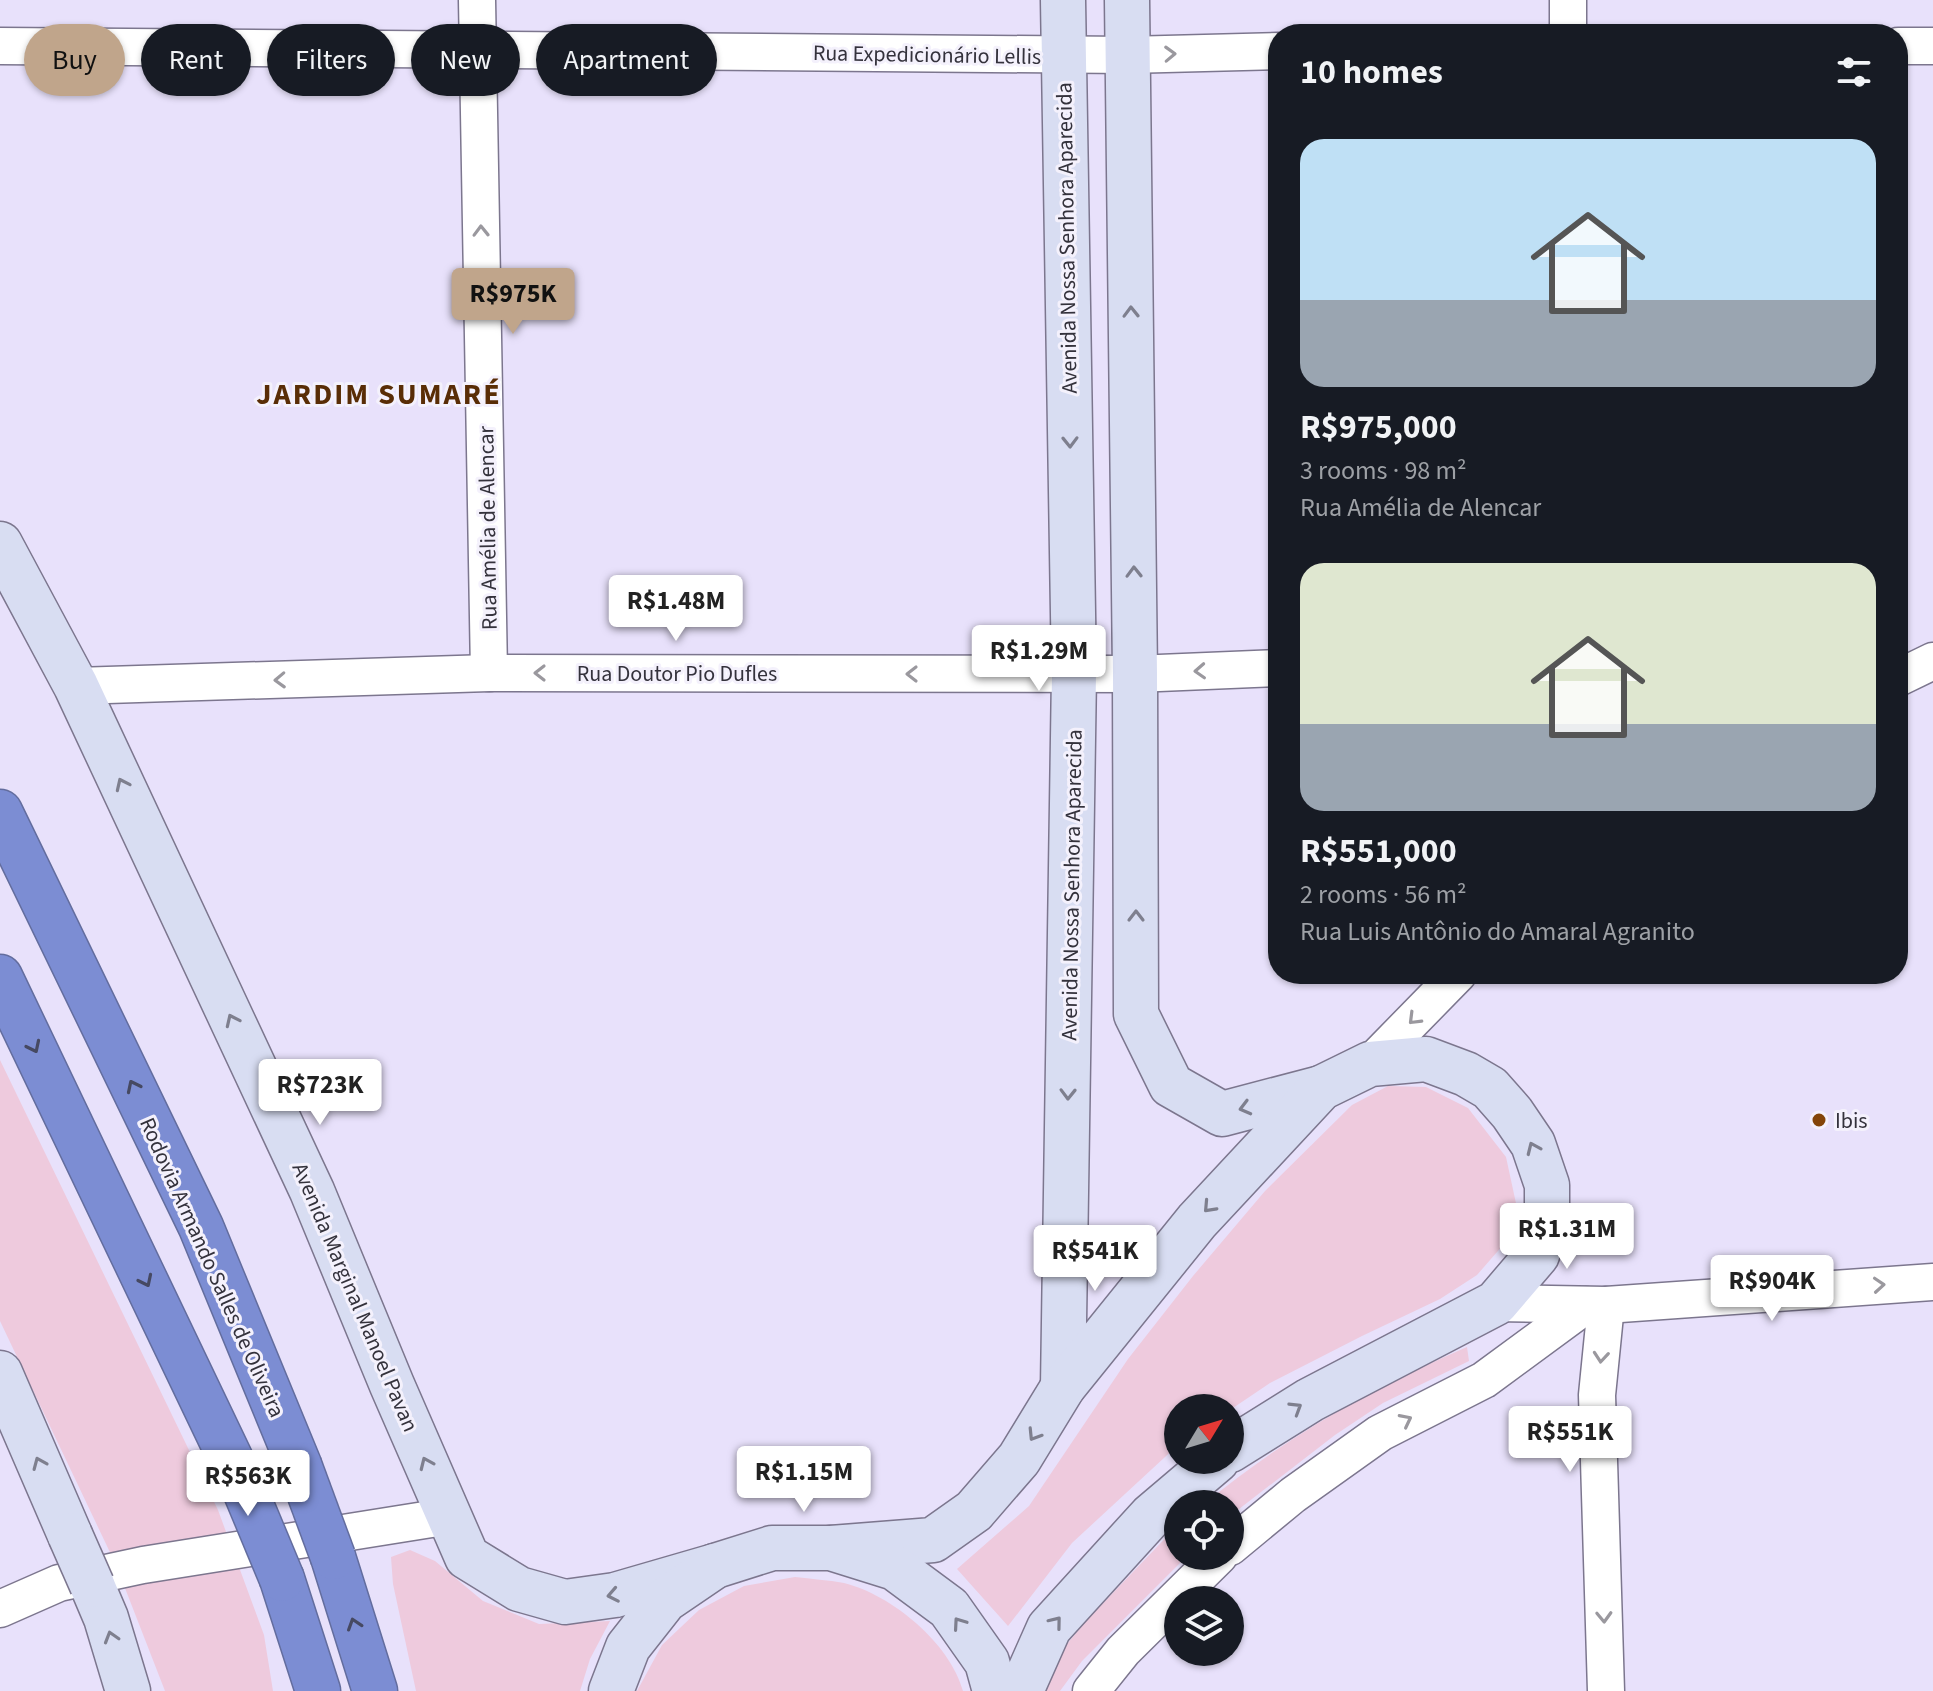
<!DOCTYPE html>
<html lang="en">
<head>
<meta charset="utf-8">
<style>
  body { margin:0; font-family:"Source Sans 3",sans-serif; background:#242831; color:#f1f3f6; height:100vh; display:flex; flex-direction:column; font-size:30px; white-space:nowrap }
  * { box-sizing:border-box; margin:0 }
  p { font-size:26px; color:#9ea1a6 }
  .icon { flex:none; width:44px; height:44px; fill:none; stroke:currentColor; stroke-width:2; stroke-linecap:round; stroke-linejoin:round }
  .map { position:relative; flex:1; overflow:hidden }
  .panel { position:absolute; left:1268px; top:24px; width:640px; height:960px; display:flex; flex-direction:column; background:#171b24; border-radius:32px; box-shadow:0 2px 6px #0004 }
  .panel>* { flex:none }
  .banner { position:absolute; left:24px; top:24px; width:760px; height:72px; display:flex; gap:16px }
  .needle { width:52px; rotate:52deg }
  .fabs { position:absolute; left:1164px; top:1394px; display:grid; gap:16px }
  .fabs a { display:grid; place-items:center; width:80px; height:80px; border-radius:50%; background:#171b24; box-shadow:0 2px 6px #0004; font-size:40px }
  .price { position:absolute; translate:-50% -68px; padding:0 18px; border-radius:8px; background:#fff; color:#222; font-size:26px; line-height:52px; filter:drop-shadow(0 2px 4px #0008) }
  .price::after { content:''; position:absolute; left:50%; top:48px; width:24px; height:18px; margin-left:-12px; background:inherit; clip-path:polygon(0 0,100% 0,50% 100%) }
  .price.on { background:#c0a58b; color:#111 }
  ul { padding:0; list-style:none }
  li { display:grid; align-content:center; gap:16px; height:424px; padding:0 32px }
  li span { display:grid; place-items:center; height:248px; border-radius:24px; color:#555 }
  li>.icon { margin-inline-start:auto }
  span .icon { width:144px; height:144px; fill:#fffc; stroke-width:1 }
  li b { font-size:34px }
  h2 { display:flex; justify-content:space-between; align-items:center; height:96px; padding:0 32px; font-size:34px }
  .pill { padding:0 28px; border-radius:36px; background:#171b24; box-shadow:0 2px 6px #0004; font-size:28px; line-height:72px }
  .pill.on { background:#c0a58b; color:#111 }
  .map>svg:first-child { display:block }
</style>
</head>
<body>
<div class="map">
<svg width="1933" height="1691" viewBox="0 0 1933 1691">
  <rect width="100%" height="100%" fill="#e8e1fb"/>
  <g fill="#eecadd">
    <polygon points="0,1060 218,1510 264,1635 273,1691 165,1691 116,1565 0,1321"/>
    <polygon points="1388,1086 1426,1087 1468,1108 1506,1157 1517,1208 1504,1244 1477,1275 1440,1299 1362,1336 1270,1383 1230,1410 1230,1408 1178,1408 1178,1445 1072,1543 1008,1626 957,1569 1029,1506 1128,1359 1193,1276 1265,1191 1352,1105"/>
    <path d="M1467,1347L1469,1361L1383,1403L1335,1435L1230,1516V1504H1204C1284,1438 1372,1388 1467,1347Z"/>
    <polygon points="1178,1525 1178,1556 1187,1556 1082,1661 1060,1691 1033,1691 1035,1683 1086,1621"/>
    <polygon points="410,1550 435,1561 483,1601 539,1624 610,1621 590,1659 580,1691 416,1691 393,1584 391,1557"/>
    <path d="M795,1577C811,1579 828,1580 844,1583C892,1595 950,1643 963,1691H637L662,1645L699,1610L744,1586Z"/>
  </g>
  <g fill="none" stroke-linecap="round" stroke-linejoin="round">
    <g stroke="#7c768e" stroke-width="39">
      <g id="street">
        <polyline points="477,0 489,673"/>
        <polyline points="1568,0 1568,34"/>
        <polyline points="0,46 1127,55 1278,51"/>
        <polyline points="1898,46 1933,46"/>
        <polyline points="1898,678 1933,661"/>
        <polyline points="76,686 489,673 1135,674 1278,668"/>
        <polyline points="1370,1064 1458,974"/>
        <polyline points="1496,1303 1606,1305 1597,1395 1606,1691"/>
        <polyline points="1606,1305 1933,1282"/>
        <polyline points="1230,1547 1293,1495 1380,1433 1484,1380 1586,1305"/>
        <polyline points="0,1609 59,1583 143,1565 450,1516"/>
        <polyline points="1091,1691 1123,1651 1219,1556"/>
      </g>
    </g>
    <g stroke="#7c768e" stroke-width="47">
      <g id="secondary">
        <polyline points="1063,0 1074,674 1063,1387"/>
        <polyline points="1127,0 1135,674 1136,1014 1171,1085 1222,1114 1321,1088"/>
        <polyline points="0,544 76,686 312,1191 392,1385 467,1557 519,1589 565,1602 615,1595 715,1566"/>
        <polyline points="0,1373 70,1535"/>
        <polyline points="831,1548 933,1540 974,1511 1019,1459 1063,1387 1197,1221 1321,1088 1370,1064 1426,1059 1466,1074 1490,1088 1512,1113 1533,1144 1547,1185 1547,1218 1537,1255 1496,1303 1310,1400 1230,1450"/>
        <polyline points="92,1585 106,1618 128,1691"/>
        <polyline points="611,1691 628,1647 665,1600 715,1566 772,1548 831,1548 895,1568 949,1608 987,1662 995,1691"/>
        <polyline points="1021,1691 1049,1628 1151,1516 1217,1460"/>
      </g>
    </g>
    <g stroke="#636d9e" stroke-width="47">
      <g id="highway">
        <polyline points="0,812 201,1227 299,1465"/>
        <polyline points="0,977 242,1483"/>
        <polyline points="333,1557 375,1691"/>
        <polyline points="282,1579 318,1691"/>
      </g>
    </g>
    <use href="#street" stroke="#fff" stroke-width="36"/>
    <use href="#secondary" stroke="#d8ddf2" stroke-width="44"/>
    <use href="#highway" stroke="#7c8dd3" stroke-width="44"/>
    <g stroke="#7c768e" stroke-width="47" stroke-linecap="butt">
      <polyline id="secondary-bridge" points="70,1535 92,1585"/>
    </g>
    <g stroke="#636d9e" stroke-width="47" stroke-linecap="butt">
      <g id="highway-bridge">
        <polyline points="299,1465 333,1557"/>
        <polyline points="242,1483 282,1579"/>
      </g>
    </g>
    <use href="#secondary-bridge" stroke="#d8ddf2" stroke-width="44"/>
    <use href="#highway-bridge" stroke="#7c8dd3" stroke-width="44"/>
  </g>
  <defs><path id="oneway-chevron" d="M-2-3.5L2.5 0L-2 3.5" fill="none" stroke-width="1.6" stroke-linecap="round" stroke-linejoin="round" transform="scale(2)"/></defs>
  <g stroke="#9a989e">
    <use href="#oneway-chevron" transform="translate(1170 54) rotate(-2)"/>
    <use href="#oneway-chevron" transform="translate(481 231) rotate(-91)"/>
    <use href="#oneway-chevron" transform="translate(1200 671) rotate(177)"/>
    <use href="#oneway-chevron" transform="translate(540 673) rotate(-180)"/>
    <use href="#oneway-chevron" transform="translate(912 674) rotate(-180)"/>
    <use href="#oneway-chevron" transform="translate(280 680) rotate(178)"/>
    <use href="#oneway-chevron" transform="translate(1414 1019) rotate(135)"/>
    <use href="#oneway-chevron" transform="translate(1879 1285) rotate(-4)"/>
    <use href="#oneway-chevron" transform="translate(1601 1357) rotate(95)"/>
    <use href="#oneway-chevron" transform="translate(1406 1420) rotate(-27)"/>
    <use href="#oneway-chevron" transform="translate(1604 1617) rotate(88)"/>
  </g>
  <g stroke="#7e7f8e">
    <use href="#oneway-chevron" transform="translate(1131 312) rotate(-91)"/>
    <use href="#oneway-chevron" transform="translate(1070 442) rotate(89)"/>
    <use href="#oneway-chevron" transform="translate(1134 572) rotate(-91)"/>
    <use href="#oneway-chevron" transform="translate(122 784) rotate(-115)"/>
    <use href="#oneway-chevron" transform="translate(1136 916) rotate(-90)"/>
    <use href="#oneway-chevron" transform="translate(232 1020) rotate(-115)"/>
    <use href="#oneway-chevron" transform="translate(1068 1094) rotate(91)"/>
    <use href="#oneway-chevron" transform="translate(1245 1108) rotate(165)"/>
    <use href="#oneway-chevron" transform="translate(1533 1148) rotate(-114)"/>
    <use href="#oneway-chevron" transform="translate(1209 1207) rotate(133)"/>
    <use href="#oneway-chevron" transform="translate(1296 1408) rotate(-32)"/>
    <use href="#oneway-chevron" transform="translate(1034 1435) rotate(122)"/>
    <use href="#oneway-chevron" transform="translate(39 1463) rotate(-113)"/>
    <use href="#oneway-chevron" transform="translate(426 1463) rotate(-114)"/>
    <use href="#oneway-chevron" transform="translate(613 1595) rotate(169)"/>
    <use href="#oneway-chevron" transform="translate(1056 1622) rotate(-51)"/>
    <use href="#oneway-chevron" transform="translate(959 1623) rotate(-125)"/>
    <use href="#oneway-chevron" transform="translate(111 1637) rotate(-107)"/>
  </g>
  <g stroke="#464962">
    <use href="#oneway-chevron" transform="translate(34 1047) rotate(64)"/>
    <use href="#oneway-chevron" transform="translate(133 1086) rotate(-116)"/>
    <use href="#oneway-chevron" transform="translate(146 1281) rotate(64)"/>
    <use href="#oneway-chevron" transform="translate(354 1624) rotate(-108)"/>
  </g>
  <circle fill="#844509" stroke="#f4f1fc" stroke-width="3" cx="1819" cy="1120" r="8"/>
  <g text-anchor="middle" stroke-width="6" stroke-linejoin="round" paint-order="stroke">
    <g font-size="22" fill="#34323c" stroke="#f4f1fc">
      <text transform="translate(927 54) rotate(1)" y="8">Rua Expedicionário Lellis</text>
      <text transform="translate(1066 238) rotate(-91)" y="8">Avenida Nossa Senhora Aparecida</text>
      <text transform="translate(487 528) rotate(-91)" y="8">Rua Amélia de Alencar</text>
      <text x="677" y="681">Rua Doutor Pio Dufles</text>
      <text transform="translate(1071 885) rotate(-89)" y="8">Avenida Nossa Senhora Aparecida</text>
      <text transform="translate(213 1267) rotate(66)" y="8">Rodovia Armando Salles de Oliveira</text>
      <text transform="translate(356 1297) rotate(67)" y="8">Avenida Marginal Manoel Pavan</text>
    </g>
    <g font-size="22" fill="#34323c" stroke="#f4f1fc" text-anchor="start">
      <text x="1835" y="1128">Ibis</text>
    </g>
    <g font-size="30" font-weight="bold" letter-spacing="2" fill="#592d06" stroke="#f4f1fc">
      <text x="379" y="404">JARDIM SUMARÉ</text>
    </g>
  </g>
</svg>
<div class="fabs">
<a><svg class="needle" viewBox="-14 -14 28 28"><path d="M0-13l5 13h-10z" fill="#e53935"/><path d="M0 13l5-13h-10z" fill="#9ea1a6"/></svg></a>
<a><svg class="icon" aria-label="locate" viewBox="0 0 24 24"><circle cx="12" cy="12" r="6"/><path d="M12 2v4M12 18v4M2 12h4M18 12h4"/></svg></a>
<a><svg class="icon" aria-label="layers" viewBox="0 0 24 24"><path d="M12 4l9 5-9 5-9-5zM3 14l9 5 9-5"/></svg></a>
</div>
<b class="price on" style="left:513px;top:336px">R$975K</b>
<b class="price" style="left:676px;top:643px">R$1.48M</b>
<b class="price" style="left:1039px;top:693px">R$1.29M</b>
<b class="price" style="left:320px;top:1127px">R$723K</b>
<b class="price" style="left:1567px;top:1271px">R$1.31M</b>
<b class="price" style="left:1095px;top:1293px">R$541K</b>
<b class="price" style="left:1772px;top:1323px">R$904K</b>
<b class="price" style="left:1570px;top:1474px">R$551K</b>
<b class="price" style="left:804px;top:1514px">R$1.15M</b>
<b class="price" style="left:248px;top:1518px">R$563K</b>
<div class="banner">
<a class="pill on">Buy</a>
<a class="pill">Rent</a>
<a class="pill">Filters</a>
<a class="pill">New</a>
<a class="pill">Apartment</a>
</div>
<section class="panel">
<h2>10 homes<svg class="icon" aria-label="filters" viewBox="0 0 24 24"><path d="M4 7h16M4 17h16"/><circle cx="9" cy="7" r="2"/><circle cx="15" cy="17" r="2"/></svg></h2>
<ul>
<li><span style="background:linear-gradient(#bfe0f5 65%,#9aa5b1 0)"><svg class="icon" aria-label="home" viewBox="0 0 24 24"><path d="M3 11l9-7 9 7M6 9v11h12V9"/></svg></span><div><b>R$975,000</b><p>3 rooms · 98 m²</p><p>Rua Amélia de Alencar</p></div></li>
<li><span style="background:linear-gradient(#dfe7d0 65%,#9aa5b1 0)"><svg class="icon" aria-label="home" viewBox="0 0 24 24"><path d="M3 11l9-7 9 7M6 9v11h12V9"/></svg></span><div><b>R$551,000</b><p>2 rooms · 56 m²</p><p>Rua Luis Antônio do Amaral Agranito</p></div></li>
</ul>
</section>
</div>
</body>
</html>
